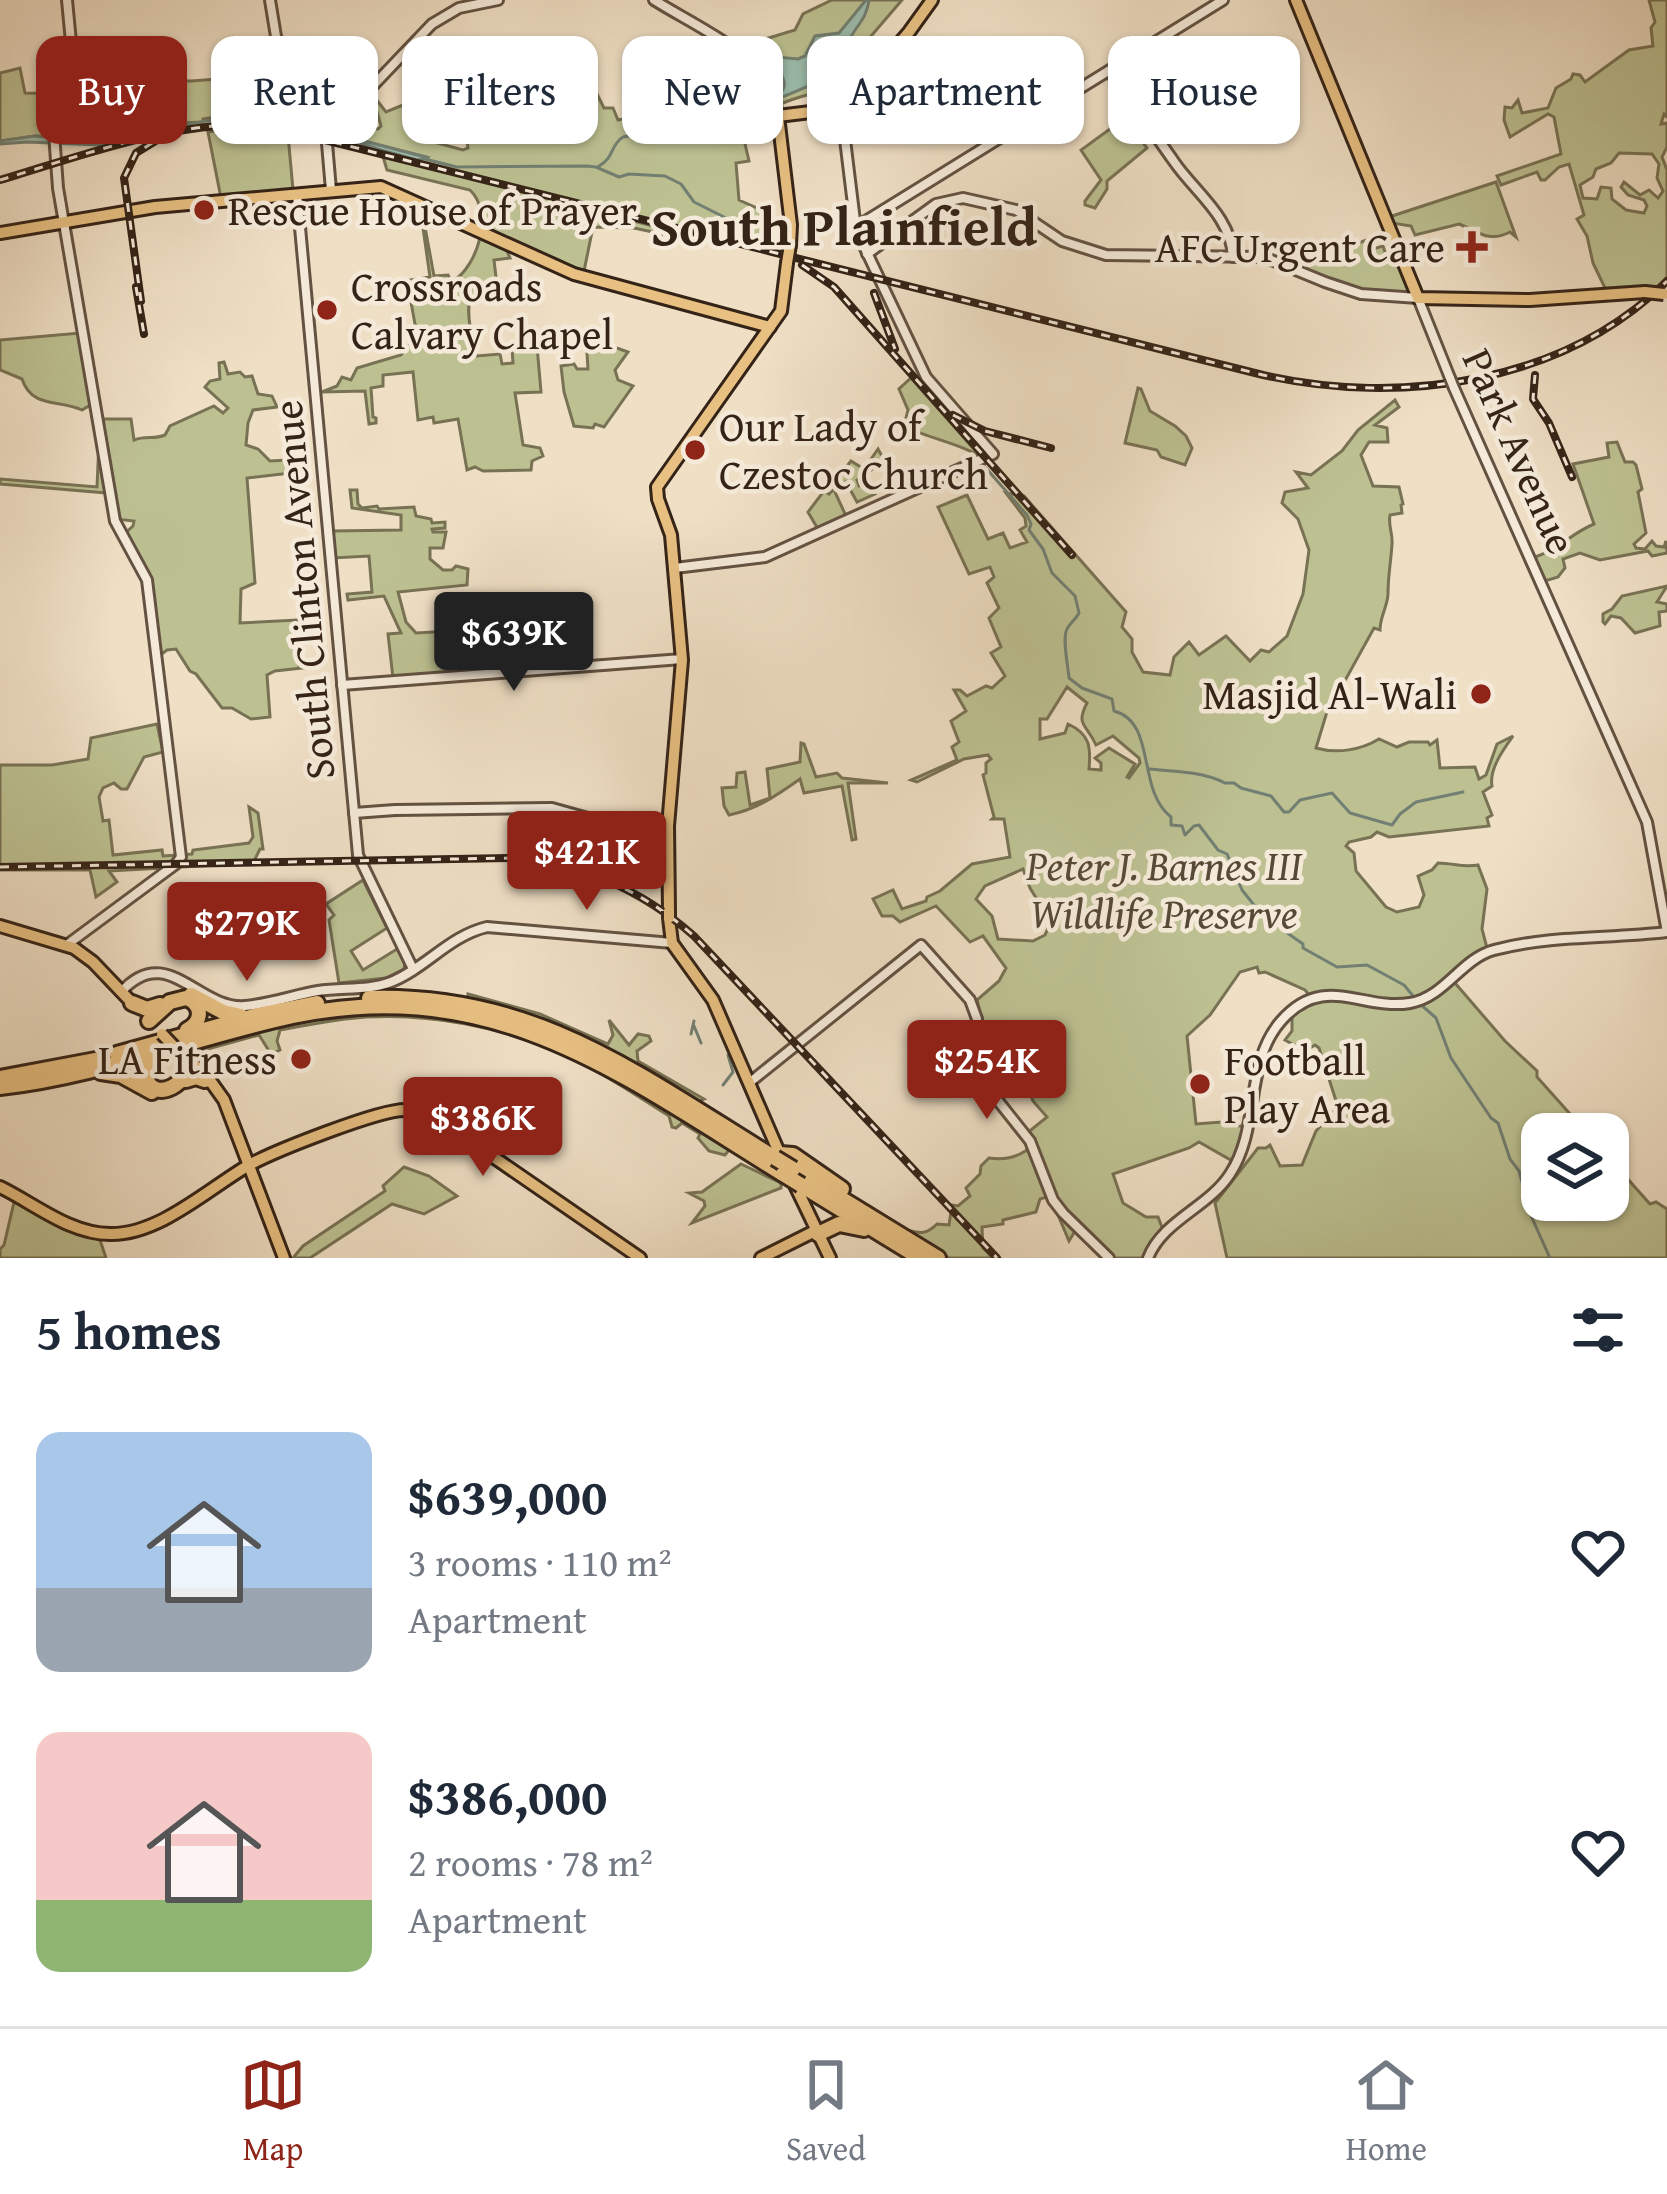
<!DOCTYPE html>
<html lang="en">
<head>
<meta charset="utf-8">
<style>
  body { margin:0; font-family:"Gentium Book Plus",serif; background:#f2f2f3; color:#1f2937; height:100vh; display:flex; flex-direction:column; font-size:45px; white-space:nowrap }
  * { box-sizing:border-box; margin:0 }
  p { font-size:39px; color:#747a83 }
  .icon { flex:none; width:66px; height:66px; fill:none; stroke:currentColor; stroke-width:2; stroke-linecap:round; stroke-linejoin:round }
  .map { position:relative; height:1258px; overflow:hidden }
  .drawer { display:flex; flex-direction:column; background:#fff; flex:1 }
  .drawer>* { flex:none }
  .hud { position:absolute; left:36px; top:36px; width:1596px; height:108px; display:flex; gap:24px }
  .tools { position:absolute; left:1521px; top:1113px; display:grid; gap:24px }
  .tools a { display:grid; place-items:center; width:108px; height:108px; border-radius:24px; background:#fff; box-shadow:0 3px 9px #0004; font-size:60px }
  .price { position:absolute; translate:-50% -102px; padding:0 27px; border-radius:12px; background:#8f2418; color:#fff; font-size:39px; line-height:78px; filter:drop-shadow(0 3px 6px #0008) }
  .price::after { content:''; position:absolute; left:50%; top:72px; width:36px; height:27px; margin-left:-18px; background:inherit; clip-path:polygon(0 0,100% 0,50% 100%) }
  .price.selected { background:#222; color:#fff }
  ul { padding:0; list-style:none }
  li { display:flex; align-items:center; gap:36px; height:300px; padding:0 36px }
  li span { display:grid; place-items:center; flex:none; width:336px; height:240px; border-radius:24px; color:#555 }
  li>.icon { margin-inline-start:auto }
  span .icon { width:144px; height:144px; fill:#fffc; stroke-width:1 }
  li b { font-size:51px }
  h2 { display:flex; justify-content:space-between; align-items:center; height:144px; padding:0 36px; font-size:51px }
  .chip { padding:0 42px; border-radius:24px; background:#fff; box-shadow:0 3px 9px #0004; font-size:42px; line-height:108px }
  .chip.selected { background:#8f2418; color:#fff }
  .tabs { display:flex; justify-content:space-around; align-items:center; height:168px; border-top:3px solid #e0e1e3; background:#fff; font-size:33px; color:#747a83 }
  .tabs a { display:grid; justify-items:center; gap:6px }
  .tabs .selected { color:#8f2418 }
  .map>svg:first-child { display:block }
</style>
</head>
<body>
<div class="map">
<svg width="1667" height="1258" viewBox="0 0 1667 1258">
  <rect width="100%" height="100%" fill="#efdfc5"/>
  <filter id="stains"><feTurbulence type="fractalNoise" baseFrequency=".00167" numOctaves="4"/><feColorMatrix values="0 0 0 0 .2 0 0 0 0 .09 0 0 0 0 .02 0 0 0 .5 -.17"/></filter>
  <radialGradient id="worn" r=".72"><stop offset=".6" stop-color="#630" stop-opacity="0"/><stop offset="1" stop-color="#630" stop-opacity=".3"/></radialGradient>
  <g fill="#bdc192" stroke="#787254" stroke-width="3" fill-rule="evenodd">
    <path d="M832,0H902L866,42L853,48C846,95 818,88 783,103L772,80L752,59L765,39L795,30L803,14Z"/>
    <path d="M1649,0H1667V117L1664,114L1661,124L1667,123V147L1662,157L1667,170V277L1656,289L1605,288L1593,263L1587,236L1577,219L1584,215L1569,164L1559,167L1545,180H1541L1537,172L1501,185L1497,176L1561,154L1554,117L1548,114L1510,137L1504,120L1505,107L1512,108L1518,100L1522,113L1548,108L1556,88L1571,79L1573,74L1580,75L1585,82L1629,50L1653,46L1651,28L1655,22ZM1619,153L1652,154L1659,164L1657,178L1663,191L1658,198L1649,190L1640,195L1624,182L1621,187L1628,195L1644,200L1647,206L1644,213L1626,210L1612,199L1611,188L1601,187L1597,199L1583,198L1580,185L1593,177L1596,169L1611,163Z"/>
    <path d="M579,58L588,76L596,77L594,88L604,108H613L618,120L662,111L667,113L668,119L671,113L679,110L678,96L671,72L673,68L685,71L688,62L699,68L683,98L686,106L703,115L729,88L749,83L760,114L758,121L737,129L742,131L749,161L736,163L739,200L766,212L771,219L764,241L784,247V253L604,208L619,217L664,229L662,234L634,228L593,227L583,276L505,246L510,258L494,260L497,286C469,292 466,298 470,326L473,328V337L469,339L477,356L500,354L502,364L513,363L512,348L537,346L541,392L515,393L523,445L540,448L543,456L532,461L531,470L483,471L475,467L467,470L458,419L434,423L433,417L418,420L413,372L383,375V386L371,388L373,417L376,418V423L369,424L365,391L322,392L337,386L342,377L351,380L357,368L401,355L417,335L408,286L404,281L430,277L423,228L415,218L423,216L434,276L448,275L452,282C478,266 494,213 470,190L387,170L381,150L417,160L426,157L352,138L302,109L263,114L258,110L203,119V122L183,123L171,115L138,123L109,142L35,136L0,141V73L20,68L25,93L70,94L73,78L191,81L275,75C288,106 312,102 341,100L344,110L354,116L359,128L378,129L381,126L372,94L386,112L403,105L415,137L463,150L468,148L461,100L465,96L466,82L470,75L499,72L498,67H517L522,76L541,84L567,71L568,62Z"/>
    <polygon points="1125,118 1147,148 1107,181 1107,189 1095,208 1085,205 1085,201 1101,180 1081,150"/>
    <polygon points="228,129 257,129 288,135 293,190 221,198 208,132"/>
    <path d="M1496,182L1516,237L1510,232C1489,243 1479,232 1459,224L1415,235L1411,226L1392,223L1389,217Z"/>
    <polygon points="1366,240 1369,240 1373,249 1383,246 1388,261 1399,259 1411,290 1408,295 1373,294 1301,269"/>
    <path d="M80,333L92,404L82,410C59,399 32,409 22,379L0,370V340Z"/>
    <polygon points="586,337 628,352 615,370 618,380 633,386 604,427 595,424 593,428 574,426 564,392 561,366 574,364 577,369 588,369"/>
    <path d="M224,362L228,374L240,372L245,377L252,376L258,394L272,396L277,407L253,410L248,423L246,445L258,449L270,461L288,460L291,473L247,478L255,583L241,589L240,623L297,620L299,640L304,648L298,657L299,666H320L275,671L267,675L270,717L251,719L232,708H222L196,674L190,671L176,649L167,650L158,657L146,574L122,536L133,526L134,521L115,519L112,501L106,493L0,484V479L97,487L100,419H131L134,440C147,435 153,440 165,435L170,426L214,406L223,413L228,408L205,387L210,381L220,379L219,363Z"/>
    <path d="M911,378L981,457C960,443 929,439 904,426L908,410L899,389Z"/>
    <polygon points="1138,388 1141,389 1150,411 1175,426 1186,436 1192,448 1185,465 1161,457 1157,450 1125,443"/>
    <path d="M1395,400L1399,407L1375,425L1387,428L1388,442H1369L1361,455L1373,486L1399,487L1403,504L1401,505L1402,513L1390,515C1388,527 1393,533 1392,544C1391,561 1388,576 1388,593C1388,606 1380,616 1380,630L1374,628L1342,686L1333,692L1316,748C1337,754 1361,750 1379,739L1397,747L1409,742H1428L1430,745L1437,740L1440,768L1475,767L1479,779L1486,775L1497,744L1513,736C1503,750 1489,769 1492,786L1483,792L1492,815L1487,818L1489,826L1389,837L1377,832L1371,837L1349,842L1346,846L1354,853L1356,871L1386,907L1397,912L1419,907L1424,895L1418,876L1432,870L1438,863C1453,863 1463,868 1478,865L1487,889L1482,929L1487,948L1449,976L1505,1041L1537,1071V1077L1588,1134H1542V1200H1608V1157L1650,1204L1656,1202L1667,1209V1258H1227L1215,1203L1258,1148H1266L1270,1145L1280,1166L1302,1165L1316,1131L1338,1107L1319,1048L1315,1045L1305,1051L1285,1040L1292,1031V1015L1314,1001L1305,990L1265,972L1259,973L1257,967L1240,972L1210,1015L1187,1036L1196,1124L1222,1122L1250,1128L1236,1163L1199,1142L1189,1148L1113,1174L1123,1203L1146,1217H1158L1163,1230L1154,1240L1145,1258H1112L1078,1226L1069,1241L1050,1196L1040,1199L1036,1212L1003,1220V1224L982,1227L983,1248L993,1258H949L907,1230C921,1234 927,1234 937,1224L949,1225L952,1205L958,1206L970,1196L966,1188L980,1174L981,1166L989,1158C1004,1160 1015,1158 1027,1150L1026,1134L1047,1117L1033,1101L1024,1078L1011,1082L999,1093C978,1070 986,1029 977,1000L999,981L1006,968L983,936L970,942L936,906L900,922L893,916H882L873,899L893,890L902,909L926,901L927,897L940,891L972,864L1010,857L1004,819H992L994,817L983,775L986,773V763L991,759L988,755L964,759L917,782L911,780L957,760L952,747L959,742L951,721L966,711L954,690H960L967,696L986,686L992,688L1005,676L991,653L1001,647L989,618L999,608L987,583L994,577L990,567L969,574L938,507L967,495L988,539L1003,533L1010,548L1027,542L1020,530L1026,526L1025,518L1006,493L1024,496L1126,612L1122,627L1132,639V652L1143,672L1170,675L1174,657L1189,642L1199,655L1226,636L1250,661L1261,650L1269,652L1287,636L1303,594L1309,550L1298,519L1282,503L1285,492L1308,488L1296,472L1311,475L1342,451L1358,430ZM1067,687L1087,703C1075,726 1087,724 1096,745L1113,736L1139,758L1140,763L1129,778L1127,777L1135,764L1109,748L1095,758L1101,763V770L1089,769C1091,747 1090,734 1068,724L1065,733L1040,739V719H1047ZM1023,869L1030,888L1051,922L1045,935L1033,941L998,939L992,916L976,899L985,886Z"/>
    <path d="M1617,442L1625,462H1633L1636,465L1642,489L1638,492L1646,533L1634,544L1636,548L1645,549L1652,541L1656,546L1664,547L1666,541L1667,553L1652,556L1648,551L1600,560L1580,553L1563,559L1565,568L1558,577L1545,581L1535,557C1560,549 1570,534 1594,524L1573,464L1609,457L1607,443Z"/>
    <polygon points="878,449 883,458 866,475 857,480 859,486 870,483 875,494 857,502 846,482 835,492 846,516 818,529 808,512 824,491 829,494 840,482 839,476 851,461 864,469"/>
    <polygon points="350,490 357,490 358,504 362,508 377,506 379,509 414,507 416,516 431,519 432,523 445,522 445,528 432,529 433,532 446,532 443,548 430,548 430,559 443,570 452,570 456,566 468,569 467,585 398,592 406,622 416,633 470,630 471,647 446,651 448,674 393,678 388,634 401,633 384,596 348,600 347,594 372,592 369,556 333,558 332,531 401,530 401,515 352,508"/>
    <polygon points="1667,586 1657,602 1667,604 1667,611 1659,612 1660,626 1635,633 1621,618 1611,616 1605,624 1603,622 1603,614 1612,609 1622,596"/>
    <polygon points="157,724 163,752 144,757 127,789 121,789 114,783 103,788 99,797 103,821 109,820 113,855 162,850 163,856 192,854 193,850 249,843 253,837 249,807 258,813 263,849 260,849 253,863 109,871 117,882 96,897 90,870 0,870 0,765 52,765 88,759 91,738"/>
    <path d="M801,743L804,744L816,777L837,773L842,778L888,783H848L856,839L852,840L842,786L804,793L800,779C776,796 757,809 729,815L724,806L722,788L736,787L737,773L745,772L750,805L770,798L767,769L800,762Z"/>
    <polygon points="363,880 387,928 351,951 363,970 397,949 405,963 404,969 386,978 339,983 329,920 334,915 326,904"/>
    <polygon points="468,994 540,1014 608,1044 613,1035 609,1020 629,1045 638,1034 649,1036 651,1041 637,1051 638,1061 704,1099 695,1103 557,1026 513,1011 467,1000"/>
    <path d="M386,1012L427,1014L511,1030L610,1074L716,1139L729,1150L725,1155L709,1151L698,1138L700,1134L682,1123L676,1128L672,1127L669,1116C640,1098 611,1078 581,1063C510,1027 424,1010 345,1019C323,1022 301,1026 280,1030L277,1041L280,1050L271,1054L259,1035L193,1053L190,1056L185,1051L303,1020Z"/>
    <polygon points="741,1164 781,1183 781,1188 692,1223 705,1206 704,1201 689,1193 702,1192"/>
    <polygon points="404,1167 429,1176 457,1196 424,1214 392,1204 310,1258 293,1258 303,1246 385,1191 383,1186"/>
    <polygon points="15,1198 70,1229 100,1240 106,1258 0,1258 0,1249 4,1245"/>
  </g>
  <g fill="#9bbdae" stroke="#727f72" stroke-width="3">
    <path d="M866,0H869C867,16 860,22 852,35C828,79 826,79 780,98L778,95C794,82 774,72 777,57L798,59L805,56L815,36L839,33Z"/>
    <polygon points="302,109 327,119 352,138 429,158 417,160 381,150 345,138 330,125 297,113 204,125 182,125 169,120 144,125 116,143 99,145 27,142 0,144 0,141 35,136 109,142 138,123 172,115 190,124 227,117"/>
  </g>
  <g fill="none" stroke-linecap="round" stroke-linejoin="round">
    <g stroke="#727f72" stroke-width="3">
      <polyline points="425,159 457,167 586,166 596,167 619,177 629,174 665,176 681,184 694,202 724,217 745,236 788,250"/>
      <path d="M599,166C615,157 610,145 623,137L729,120L770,100"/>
      <path d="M985,467L1027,515L1031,524L1029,530L1043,549L1052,573L1075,596L1079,613C1076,619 1070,623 1067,629C1062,638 1068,666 1069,678L1082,688L1112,699L1114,711C1157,722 1136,790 1171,817V825L1182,826L1185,835L1194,826L1199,825L1218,850L1227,854L1242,890L1262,915L1279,922L1283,930L1303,944V948L1337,967L1367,965L1404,985L1414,997"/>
      <path d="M1149,769C1174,771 1204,772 1225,783H1234L1241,788L1271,796L1284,812H1289L1300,800L1332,793L1350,813L1392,825L1400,814L1416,802L1463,792"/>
      <polyline points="1420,1004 1436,1018 1451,1058 1491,1118 1498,1123 1510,1159 1519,1171 1532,1218 1550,1258"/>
      <polyline points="694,1026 701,1043"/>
      <polyline points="691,1034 694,1021"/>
      <polyline points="723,1085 733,1072 728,1055"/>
    </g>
    <g stroke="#635242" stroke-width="14">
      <g id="minor">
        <polyline points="67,0 75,84 54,133 58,188 115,521 147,580 181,857 176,864 68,944"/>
        <polyline points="270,0 284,85 298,95 313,97 367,92 432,24 459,8 498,0"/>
        <path d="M654,0C687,21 744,47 766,79C774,90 776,103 778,116"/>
        <path d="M1109,71C1132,101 1153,132 1175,163C1196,193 1231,217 1233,257"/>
        <polyline points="323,97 331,190"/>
        <polyline points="297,195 358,855 413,969"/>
        <polyline points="856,227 1223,0"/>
        <polyline points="867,254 936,204 963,198 1016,210 1062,241 1106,255 1264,257 1325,282 1361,294 1418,298 1450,378"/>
        <polyline points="1454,388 1647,822 1667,932"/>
        <polyline points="675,568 765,557 993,454 926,377 861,240 855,221 841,107"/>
        <polyline points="342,685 682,659"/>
        <polyline points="354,813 395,810 552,808 606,823 668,828"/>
        <path d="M121,992C167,941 198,1010 245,1006C270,1004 294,995 318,991C341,987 369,991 391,982C426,968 449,936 487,927L672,943"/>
        <polyline points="749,1083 921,945 970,1000 977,1019 984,1078 995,1097 1030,1141 1053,1200 1063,1213 1109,1258"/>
        <path d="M1148,1258C1163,1220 1208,1208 1230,1174C1261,1127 1244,1063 1281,1021C1324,972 1362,1011 1410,1003C1445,997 1461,959 1494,950C1550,935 1610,939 1667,932"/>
      </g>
    </g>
    <g stroke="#342317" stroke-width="16">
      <g id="major">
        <polyline points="1296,0 1418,298 1530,300 1645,292"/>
        <polyline points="0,233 155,207 381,187 574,274 770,327"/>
        <polyline points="790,245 791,225 778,116 835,109 847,104 909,32 932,0"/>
        <polyline points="669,911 668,826 682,660 671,535 658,499 657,487 781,311 787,263"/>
        <polyline points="669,918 672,943 713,1000 781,1157"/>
        <polyline points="0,926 74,948 93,962 135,1006"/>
        <polyline points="182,1055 209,1079 224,1100 284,1258"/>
        <polyline points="792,1179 830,1258"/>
        <path d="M0,1187C35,1204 70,1234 110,1234C159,1235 208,1189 249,1165C275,1151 380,1109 406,1110C419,1110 430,1115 441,1121L640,1258"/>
        <polyline points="761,1258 813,1232 818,1234"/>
      </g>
    </g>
    <g stroke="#342317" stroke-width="20">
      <g id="highway">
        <polyline points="191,995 223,1012 241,1016"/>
        <path d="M369,998C536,993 639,1075 775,1158"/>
        <polyline points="132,1003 147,1009 160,1005"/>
        <path d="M149,1021L170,1002L186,998C203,1004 203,1022 187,1030"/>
        <polyline points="117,1054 258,1015 317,1003"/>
        <path d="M160,1057C133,1070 149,1099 172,1087C180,1083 187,1074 194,1067"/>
        <polyline points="101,1072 121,1075 152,1092"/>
        <polyline points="0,1078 96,1060"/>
        <polyline points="186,1080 196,1077 205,1080"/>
        <path d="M0,1087C100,1076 195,1037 293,1016C495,974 622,1075 783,1174"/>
        <polyline points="780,1154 793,1155 842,1189"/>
        <polyline points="793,1169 938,1258"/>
        <polyline points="801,1185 920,1258"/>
        <polyline points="818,1234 839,1224 864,1229"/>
      </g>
    </g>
    <use href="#minor" stroke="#f5ead9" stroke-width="8"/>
    <use href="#major" stroke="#e8c082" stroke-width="10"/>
    <use href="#highway" stroke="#e8c082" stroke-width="14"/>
    <g stroke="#342317" stroke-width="8">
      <g id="rail">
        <path d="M0,180C81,156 189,115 273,127L1263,375C1400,406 1563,384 1667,281"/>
        <polyline points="802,265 834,287 1072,555"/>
        <polyline points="136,287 144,334"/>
        <polyline points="874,293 895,349"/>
        <polyline points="141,301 124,178 136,153 157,140"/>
        <polyline points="1535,375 1533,399 1549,423 1572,477"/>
        <polyline points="953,415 985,431 1051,448"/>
        <path d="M0,867L512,858C582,863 642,890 694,936L997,1258"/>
      </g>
    </g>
    <use href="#rail" stroke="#f5ead9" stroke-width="3" stroke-dasharray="9" stroke-linecap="butt"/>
    <g stroke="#635242" stroke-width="14" stroke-linecap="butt">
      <polyline id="minor-bridge" points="1450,378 1454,388"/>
    </g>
    <g stroke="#342317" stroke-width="16" stroke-linecap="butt">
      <g id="major-bridge">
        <polyline points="787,263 790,245"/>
        <polyline points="1645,292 1664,294"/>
        <polyline points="669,911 669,918"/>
        <polyline points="162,1034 182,1055"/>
      </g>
    </g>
    <g stroke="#342317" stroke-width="20" stroke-linecap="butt">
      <g id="highway-bridge">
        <polyline points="775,1158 793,1169"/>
        <polyline points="783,1174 801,1185"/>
      </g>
    </g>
    <use href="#minor-bridge" stroke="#f5ead9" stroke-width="8"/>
    <use href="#major-bridge" stroke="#e8c082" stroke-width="10"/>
    <use href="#highway-bridge" stroke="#e8c082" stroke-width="14"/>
  </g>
  <g fill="#8f2418" stroke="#f5ead9" stroke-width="4.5">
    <circle cx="204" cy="210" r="12"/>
    <path d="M1466 229h12v12h12v12h-12v12h-12v-12h-12v-12h12z"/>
    <circle cx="327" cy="310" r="12"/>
    <circle cx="695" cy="450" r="12"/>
    <circle cx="1481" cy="694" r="12"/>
    <circle cx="301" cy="1059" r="12"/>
    <circle cx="1200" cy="1084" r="12"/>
  </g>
  <g text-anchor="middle" stroke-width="9" stroke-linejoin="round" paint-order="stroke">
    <g font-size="42" fill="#342317" stroke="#f5ead9" text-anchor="start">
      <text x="228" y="225">Rescue House of Prayer</text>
      <text x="1445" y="262" text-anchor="end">AFC Urgent Care</text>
      <text x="351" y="301">Crossroads<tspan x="351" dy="48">Calvary Chapel</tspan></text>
      <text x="719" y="441">Our Lady of<tspan x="719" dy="48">Czestoc Church</tspan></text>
      <text x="1457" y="709" text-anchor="end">Masjid Al-Wali</text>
      <text x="277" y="1074" text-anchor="end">LA Fitness</text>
      <text x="1224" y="1075">Football<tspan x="1224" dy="48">Play Area</tspan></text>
    </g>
    <g font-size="42" fill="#342317" stroke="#f5ead9">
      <text transform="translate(1520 451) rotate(66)" y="15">Park Avenue</text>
      <text transform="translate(303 590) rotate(-95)" y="15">South Clinton Avenue</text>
    </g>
    <g font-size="42" font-style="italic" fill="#564a36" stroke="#f5ead9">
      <text x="1164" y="880">Peter J. Barnes III<tspan x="1164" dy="48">Wildlife Preserve</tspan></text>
    </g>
    <g font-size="54" font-weight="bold" fill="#342317" stroke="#f5ead9">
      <text x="844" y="245">South Plainfield</text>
    </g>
  </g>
  <rect width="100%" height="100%" filter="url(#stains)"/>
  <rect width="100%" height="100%" fill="url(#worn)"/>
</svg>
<div class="tools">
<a><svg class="icon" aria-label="layers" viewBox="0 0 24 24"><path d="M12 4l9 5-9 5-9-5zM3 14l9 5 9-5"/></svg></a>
</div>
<b class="price selected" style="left:514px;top:694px">$639K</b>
<b class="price" style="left:587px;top:913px">$421K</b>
<b class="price" style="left:247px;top:984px">$279K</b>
<b class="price" style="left:987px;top:1122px">$254K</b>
<b class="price" style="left:483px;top:1179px">$386K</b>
<div class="hud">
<a class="chip selected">Buy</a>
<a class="chip">Rent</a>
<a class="chip">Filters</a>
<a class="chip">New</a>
<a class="chip">Apartment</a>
<a class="chip">House</a>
</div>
</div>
<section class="drawer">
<h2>5 homes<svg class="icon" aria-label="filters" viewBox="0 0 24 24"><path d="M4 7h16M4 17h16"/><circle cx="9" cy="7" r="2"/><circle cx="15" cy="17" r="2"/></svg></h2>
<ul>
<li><span style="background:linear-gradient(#a9c7e8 65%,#9aa5b1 0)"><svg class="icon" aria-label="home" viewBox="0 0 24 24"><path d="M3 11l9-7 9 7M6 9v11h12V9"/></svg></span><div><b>$639,000</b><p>3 rooms · 110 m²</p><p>Apartment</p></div><svg class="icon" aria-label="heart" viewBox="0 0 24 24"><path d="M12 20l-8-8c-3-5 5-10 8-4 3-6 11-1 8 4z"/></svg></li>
<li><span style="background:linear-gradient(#f6c9c9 70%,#8fb573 0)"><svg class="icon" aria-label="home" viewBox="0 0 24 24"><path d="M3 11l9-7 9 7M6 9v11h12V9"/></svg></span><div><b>$386,000</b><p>2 rooms · 78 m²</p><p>Apartment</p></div><svg class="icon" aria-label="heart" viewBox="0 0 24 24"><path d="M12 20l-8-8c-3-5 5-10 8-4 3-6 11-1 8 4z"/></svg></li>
</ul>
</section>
<nav class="tabs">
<a class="selected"><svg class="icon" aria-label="map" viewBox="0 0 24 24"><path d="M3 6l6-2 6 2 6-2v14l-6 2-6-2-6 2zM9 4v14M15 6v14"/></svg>Map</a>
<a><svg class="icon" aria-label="saved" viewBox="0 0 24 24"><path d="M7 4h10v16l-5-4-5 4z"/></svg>Saved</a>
<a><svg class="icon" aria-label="home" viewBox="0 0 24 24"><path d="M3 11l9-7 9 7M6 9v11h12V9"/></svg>Home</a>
</nav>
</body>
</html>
